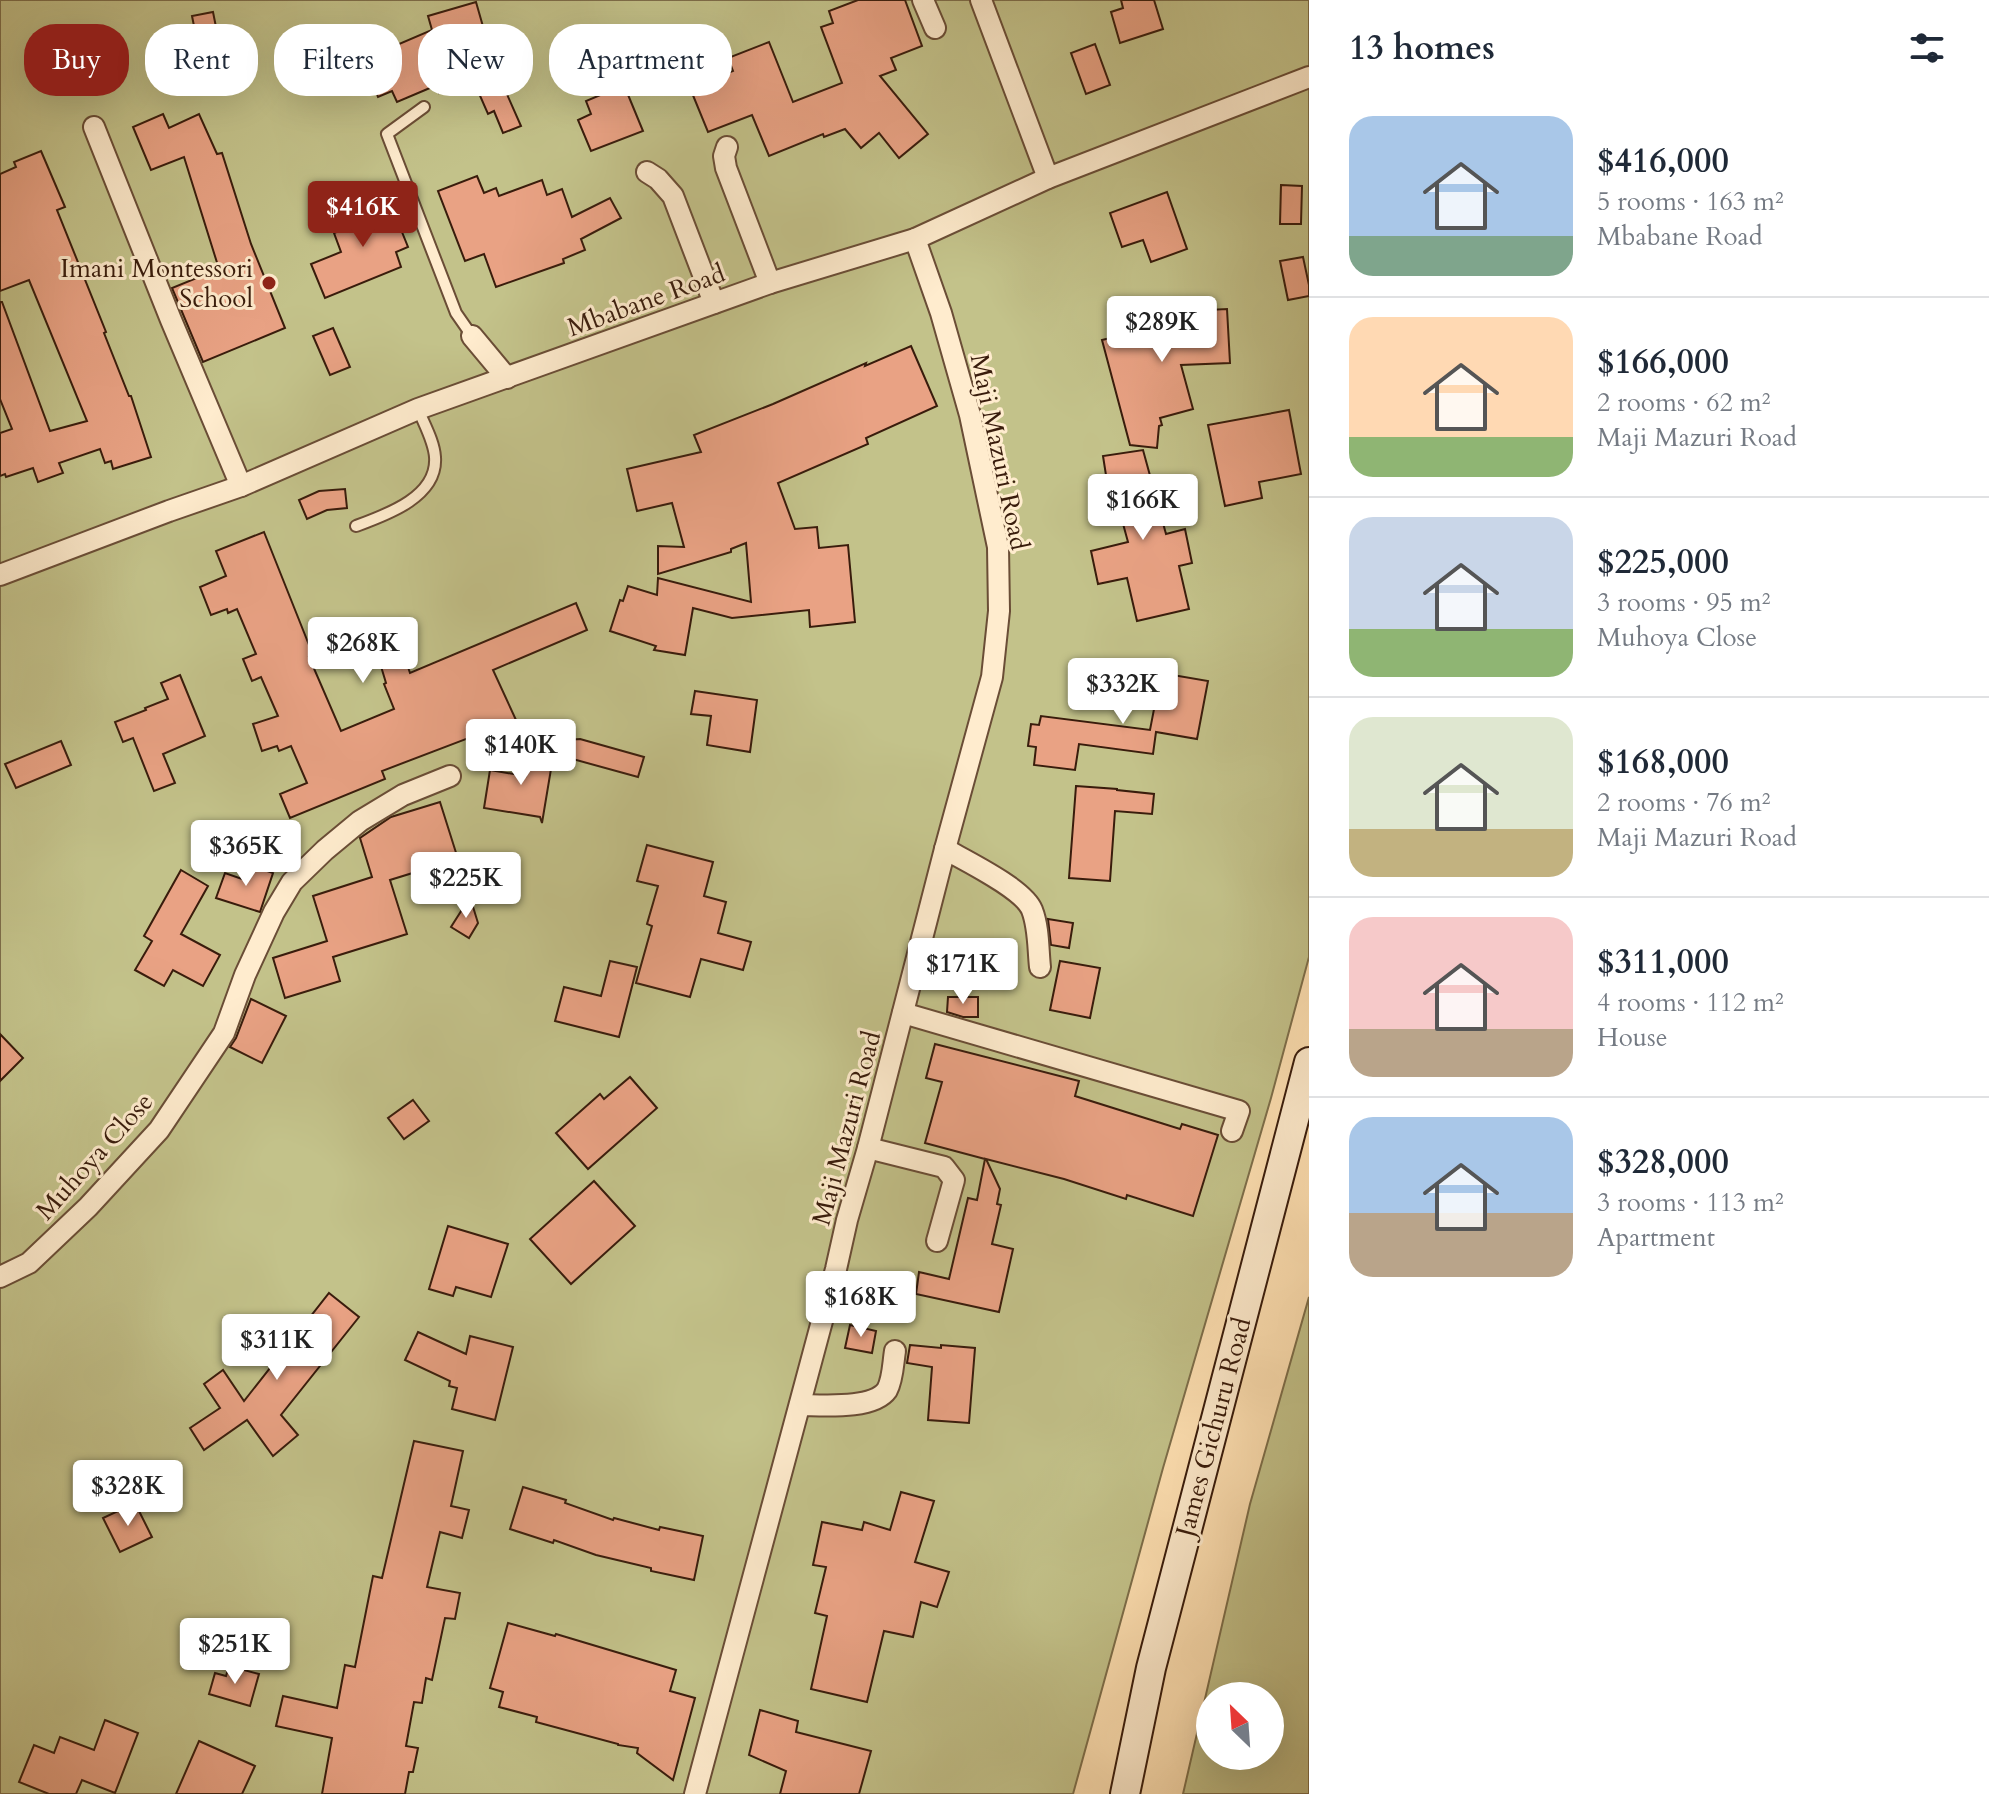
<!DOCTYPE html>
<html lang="en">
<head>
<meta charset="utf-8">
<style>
  body { margin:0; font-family:Cardo,serif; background:#f2f2f3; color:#1f2937; height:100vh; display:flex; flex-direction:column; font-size:30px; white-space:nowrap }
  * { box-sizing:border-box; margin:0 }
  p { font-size:26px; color:#747a83 }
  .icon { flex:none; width:44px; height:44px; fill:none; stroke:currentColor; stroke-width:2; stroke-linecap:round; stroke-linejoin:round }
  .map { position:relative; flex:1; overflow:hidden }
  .side { display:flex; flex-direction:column; background:#fff; width:680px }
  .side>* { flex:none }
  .banner { position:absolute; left:24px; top:24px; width:760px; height:72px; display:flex; gap:16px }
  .needle { width:52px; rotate:335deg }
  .buttons { position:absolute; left:1196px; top:1682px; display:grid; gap:16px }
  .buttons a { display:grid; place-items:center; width:88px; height:88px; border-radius:50%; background:#fff; box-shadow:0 8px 32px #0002; font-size:40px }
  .price { position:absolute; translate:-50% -68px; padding:0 18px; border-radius:8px; background:#fff; color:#222; font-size:26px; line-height:52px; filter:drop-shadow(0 2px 4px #0008) }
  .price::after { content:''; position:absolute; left:50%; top:48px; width:24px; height:18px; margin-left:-12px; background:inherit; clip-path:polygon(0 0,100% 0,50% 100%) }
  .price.on { background:#8f2418; color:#fff }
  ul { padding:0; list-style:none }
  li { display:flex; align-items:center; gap:24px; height:200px; padding:0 40px }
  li+li { border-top:2px solid #e0e1e3 }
  li span { display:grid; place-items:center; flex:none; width:224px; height:160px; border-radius:24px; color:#555 }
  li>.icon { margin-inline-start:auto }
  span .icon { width:96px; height:96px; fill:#fffc; stroke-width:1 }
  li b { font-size:34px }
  h2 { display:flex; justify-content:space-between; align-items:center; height:96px; padding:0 40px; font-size:34px }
  .chip { padding:0 28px; border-radius:32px; background:#fff; box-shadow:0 8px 32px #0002; font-size:28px; line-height:72px }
  .chip.on { background:#8f2418; color:#fff }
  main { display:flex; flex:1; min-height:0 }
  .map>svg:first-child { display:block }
</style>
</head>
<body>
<main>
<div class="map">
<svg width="1309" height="1794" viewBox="0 0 1309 1794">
  <rect width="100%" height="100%" fill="#ffe1b3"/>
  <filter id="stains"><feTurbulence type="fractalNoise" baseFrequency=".0025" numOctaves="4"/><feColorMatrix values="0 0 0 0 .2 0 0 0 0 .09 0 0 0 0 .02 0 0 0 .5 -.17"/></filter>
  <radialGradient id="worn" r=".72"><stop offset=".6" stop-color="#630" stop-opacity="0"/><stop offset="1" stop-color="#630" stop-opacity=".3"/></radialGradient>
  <g fill="#c3c28a" stroke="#7e6f4b" stroke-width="2" fill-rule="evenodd">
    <polygon points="0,0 1309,0 1309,957 1271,1098 1163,1468 1073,1794 0,1794"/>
    <path d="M1309,1297V1794H1183L1250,1504ZM1210,1696H1270V1756H1210Z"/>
  </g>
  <g fill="#e9a284" stroke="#391c0c" stroke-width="2">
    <polygon points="858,0 905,0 922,46 891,58 896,70 880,76 928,134 899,158 879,133 861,148 845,129 824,137 823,134 769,156 752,115 708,132 690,88 733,71 728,58 769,42 793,102 842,83 821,27 833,23 829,11"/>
    <polygon points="1121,0 1154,0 1163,29 1120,43 1111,12 1123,8"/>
    <polygon points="476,2 494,65 521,126 503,133 494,111 488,114 474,82 439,93 437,85 397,102 392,91 378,97 367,69 375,66 371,56 432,30 428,16"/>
    <polygon points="213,12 218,37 197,41 192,16"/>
    <polygon points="1095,44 1110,85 1086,94 1071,53"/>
    <polygon points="624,85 643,131 591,151 578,120 591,114 586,101"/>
    <polygon points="163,114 169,128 199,114 217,154 222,153 251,244 285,328 203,362 172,288 219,269 184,157 151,170 133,127"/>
    <polygon points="41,151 65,207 57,210 106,332 104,333 129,396 131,396 151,457 113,469 111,461 105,463 100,449 59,463 63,473 38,482 33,468 6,477 5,474 0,476 0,433 12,429 0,399 0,302 2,302 50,431 87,421 29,280 0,291 0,174 16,167 14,162"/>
    <polygon points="477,176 484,193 496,188 499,196 542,180 547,195 562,189 572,217 610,198 621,218 581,239 585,250 563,259 564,263 496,287 484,254 465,261 438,191"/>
    <polygon points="1281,185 1302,186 1301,224 1280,224"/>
    <polygon points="1167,192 1187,249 1151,262 1143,240 1122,247 1110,213"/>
    <polygon points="387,195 408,247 396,252 401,267 325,298 311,264 341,252 334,233 357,224 351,210"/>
    <polygon points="1303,257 1309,285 1309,296 1288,300 1280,261"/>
    <polygon points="1168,305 1169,312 1227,309 1230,363 1181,365 1193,409 1160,418 1162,425 1159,426 1157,448 1130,445 1102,340 1119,336 1115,322"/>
    <polygon points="333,328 350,367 330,375 313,336"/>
    <polygon points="911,346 937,406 866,438 868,444 778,483 795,529 817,527 819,548 848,545 855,622 810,627 809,610 732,618 693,608 685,655 654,650 656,646 610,631 620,600 623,601 628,586 657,595 658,578 751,602 746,543 731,549 731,552 658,574 658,546 684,547 672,503 637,511 627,469 701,452 694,435 773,404 866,363 865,366"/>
    <polygon points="1289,410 1301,474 1259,482 1262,498 1225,506 1208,425"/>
    <polygon points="1143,450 1166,534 1185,529 1192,563 1179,566 1189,609 1137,621 1127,578 1098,584 1091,551 1128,542 1113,487 1108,488 1103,456"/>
    <polygon points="345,489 347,508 327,510 307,519 299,500 319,491"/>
    <polygon points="264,532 313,655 309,657 341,731 394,709 384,684 386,683 380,663 404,655 410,673 576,603 587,630 493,670 516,720 382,771 385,779 290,818 280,794 307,783 291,746 279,751 277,746 262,751 253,724 278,716 261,677 252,681 243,659 256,654 237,609 228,613 227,609 211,615 200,587 226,576 216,551"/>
    <polygon points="1161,673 1208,681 1197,739 1156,732 1153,754 1079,744 1075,770 1034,765 1036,747 1028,746 1031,724 1039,725 1041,716 1150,730"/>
    <polygon points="180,675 205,736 163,754 175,783 154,791 133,738 123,742 115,722 146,710 145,708 168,699 161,683"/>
    <polygon points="695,691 757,700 750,752 707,745 711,716 691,714"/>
    <polygon points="580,739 644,757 638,777 569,758 567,740"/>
    <polygon points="61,741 71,765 16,788 5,764"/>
    <polygon points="516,750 553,757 542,823 540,817 484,808 490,770 525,776"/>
    <polygon points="1076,786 1117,789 1117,790 1154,794 1152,814 1115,811 1110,881 1069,878"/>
    <polygon points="440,802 458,859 390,880 407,934 333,957 340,981 285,998 273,958 327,941 313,896 372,877 360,838 391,817"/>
    <polygon points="647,845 713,862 704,896 726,902 718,933 751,942 743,970 701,959 690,997 636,983 652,926 647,924 658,886 637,881"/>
    <polygon points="247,864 273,873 260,912 216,898 225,873 242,879"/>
    <polygon points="181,870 208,886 181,934 220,955 203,986 173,970 164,986 135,970 152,941 144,936"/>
    <polygon points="470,897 478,923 469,938 451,927"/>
    <polygon points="1048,919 1073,923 1069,948 1051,945"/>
    <polygon points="610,961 637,967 619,1037 555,1021 564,987 601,996"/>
    <polygon points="1060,961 1100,968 1090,1018 1050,1010"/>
    <polygon points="948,997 978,997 978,1017 963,1017 947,1012"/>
    <polygon points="251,999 286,1016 262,1063 230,1047 236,1038"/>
    <polygon points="0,1034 23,1058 0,1081"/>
    <polygon points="935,1044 1079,1081 1075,1096 1180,1129 1182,1124 1218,1135 1193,1216 1127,1195 1126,1199 1064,1179 986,1159 1000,1189 997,1204 1001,1205 992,1244 1013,1249 999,1312 916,1294 919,1272 949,1279 968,1198 977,1200 985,1159 925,1143 942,1082 926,1078"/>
    <polygon points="630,1077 657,1108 588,1169 556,1133 600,1094 604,1099"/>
    <polygon points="413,1100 429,1121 404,1139 388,1118"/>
    <polygon points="594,1181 635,1226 571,1284 530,1239"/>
    <polygon points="448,1226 508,1244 491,1297 456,1287 453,1296 429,1289"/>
    <polygon points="329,1293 359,1317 281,1415 298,1435 273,1456 247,1420 204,1450 190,1428 220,1408 204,1384 223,1370 244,1401"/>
    <polygon points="850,1325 876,1331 872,1353 845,1348"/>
    <polygon points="418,1332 466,1354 470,1336 513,1347 495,1420 452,1409 457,1388 449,1386 450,1381 405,1360"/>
    <polygon points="910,1345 941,1348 941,1345 975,1348 969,1423 928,1420 932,1367 907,1363"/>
    <polygon points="414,1441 463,1451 451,1506 469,1510 462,1538 440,1532 427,1587 460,1593 455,1619 445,1618 432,1680 426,1678 422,1703 414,1702 406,1746 418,1748 413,1772 409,1772 405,1794 322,1794 332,1738 276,1726 283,1696 337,1708 345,1665 355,1667 373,1576 382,1578"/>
    <polygon points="523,1487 566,1500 565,1503 613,1520 614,1518 659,1530 660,1527 703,1536 694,1580 651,1571 651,1568 596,1555 554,1540 553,1543 510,1529"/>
    <polygon points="901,1492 934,1501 915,1562 949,1572 937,1607 921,1602 913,1637 884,1631 867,1702 811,1689 827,1616 815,1613 826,1567 813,1565 822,1522 862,1530 864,1522 890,1530"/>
    <polygon points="135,1503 152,1537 120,1552 103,1518"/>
    <polygon points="508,1623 555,1636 556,1634 676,1670 670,1691 695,1698 673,1780 637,1753 638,1748 618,1745 618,1744 536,1722 537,1717 499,1707 503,1692 490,1688"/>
    <polygon points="229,1666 259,1674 250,1706 209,1694 215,1673 226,1676"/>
    <polygon points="760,1710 798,1721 796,1732 871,1751 859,1794 780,1794 786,1771 749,1755"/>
    <polygon points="105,1720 138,1733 115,1793 82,1780 76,1794 49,1794 19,1782 34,1745 54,1753 60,1737 94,1750"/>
    <polygon points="199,1741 255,1766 242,1794 176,1794"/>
  </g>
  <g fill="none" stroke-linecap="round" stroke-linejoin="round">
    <g stroke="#6a4d36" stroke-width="14">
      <g id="service">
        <polyline points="424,107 387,134 456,313 472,336"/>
        <path d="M356,526C386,515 438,497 435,457C434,441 424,424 418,409"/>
      </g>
    </g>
    <g stroke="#6a4d36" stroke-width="24">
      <g id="minor">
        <polyline points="923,0 935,28"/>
        <polyline points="981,0 1048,178"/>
        <polyline points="94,127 171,320 241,486"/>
        <polyline points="727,147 724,156 726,168 770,283"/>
        <polyline points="647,172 658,179 673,196 714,303"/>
        <polyline points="472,336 507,378"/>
        <polyline points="0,575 169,511 241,486 418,409 770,283 915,239 1048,178 1309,77"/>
        <path d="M945,849C966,861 1024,889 1032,910C1039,928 1038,949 1040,967"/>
        <polyline points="903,1013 1239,1111 1232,1131"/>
        <polyline points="868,1148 944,1167 954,1180 937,1241"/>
        <polyline points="0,1277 29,1263 88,1207 159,1130 224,1033 245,975 274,912 292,882 325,850 360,821 403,795 450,776"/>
        <path d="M800,1405C821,1405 873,1410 887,1390C893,1379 893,1363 895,1351"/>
        <polyline points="695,1794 836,1269 847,1220 868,1148 945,849 992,677 999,611 998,547 970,415 941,313 915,239"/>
      </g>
    </g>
    <g stroke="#391c0c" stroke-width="32">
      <polyline id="secondary" points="1125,1794 1151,1668 1309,1062"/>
    </g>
    <use href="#service" stroke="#ffecce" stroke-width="10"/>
    <use href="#minor" stroke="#ffecce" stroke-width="20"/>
    <use href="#secondary" stroke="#ffecce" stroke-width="28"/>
  </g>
  <circle fill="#8f2418" stroke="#ffecce" stroke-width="3" cx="269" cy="283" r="8"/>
  <g text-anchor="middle" stroke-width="6" stroke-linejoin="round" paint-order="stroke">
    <g font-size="26" fill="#391c0c" stroke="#ffecce" text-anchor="end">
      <text x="253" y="277">Imani Montessori<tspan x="253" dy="30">School</tspan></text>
    </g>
    <g font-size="26" fill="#391c0c" stroke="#ffecce">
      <text transform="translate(646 300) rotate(-20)" y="9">Mbabane Road</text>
      <text transform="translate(1000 452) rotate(78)" y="9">Maji Mazuri Road</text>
      <text transform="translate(846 1128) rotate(-75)" y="9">Maji Mazuri Road</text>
      <text transform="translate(94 1156) rotate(-48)" y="9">Muhoya Close</text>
      <text transform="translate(1213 1427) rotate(-75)" y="9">James Gichuru Road</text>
    </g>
  </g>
  <rect width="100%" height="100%" filter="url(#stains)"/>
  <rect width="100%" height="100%" fill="url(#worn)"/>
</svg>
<div class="buttons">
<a><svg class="needle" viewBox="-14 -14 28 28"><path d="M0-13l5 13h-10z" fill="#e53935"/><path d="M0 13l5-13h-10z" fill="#747a83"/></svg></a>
</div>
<b class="price on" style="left:363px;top:249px">$416K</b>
<b class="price" style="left:1162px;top:364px">$289K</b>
<b class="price" style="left:1143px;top:542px">$166K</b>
<b class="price" style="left:363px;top:685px">$268K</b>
<b class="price" style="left:1123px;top:726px">$332K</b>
<b class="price" style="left:521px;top:787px">$140K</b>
<b class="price" style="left:246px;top:888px">$365K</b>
<b class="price" style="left:466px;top:920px">$225K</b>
<b class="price" style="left:963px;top:1006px">$171K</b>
<b class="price" style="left:861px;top:1339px">$168K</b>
<b class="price" style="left:277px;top:1382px">$311K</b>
<b class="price" style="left:128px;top:1528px">$328K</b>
<b class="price" style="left:235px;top:1686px">$251K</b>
<div class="banner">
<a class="chip on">Buy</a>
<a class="chip">Rent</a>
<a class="chip">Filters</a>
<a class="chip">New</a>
<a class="chip">Apartment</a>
</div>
</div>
<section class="side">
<h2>13 homes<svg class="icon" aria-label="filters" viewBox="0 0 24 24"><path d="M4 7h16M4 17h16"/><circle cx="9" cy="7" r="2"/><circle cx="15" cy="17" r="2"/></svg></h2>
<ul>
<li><span style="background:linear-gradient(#a9c7e8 75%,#7fa58c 0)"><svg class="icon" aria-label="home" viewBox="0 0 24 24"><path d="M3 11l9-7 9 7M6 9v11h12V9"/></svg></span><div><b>$416,000</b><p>5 rooms · 163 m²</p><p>Mbabane Road</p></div></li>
<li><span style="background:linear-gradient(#ffd9b3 75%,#8fb573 0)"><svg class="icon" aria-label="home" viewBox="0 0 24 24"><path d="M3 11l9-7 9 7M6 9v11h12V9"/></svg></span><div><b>$166,000</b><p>2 rooms · 62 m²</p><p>Maji Mazuri Road</p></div></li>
<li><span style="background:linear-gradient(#c9d6e8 70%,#8fb573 0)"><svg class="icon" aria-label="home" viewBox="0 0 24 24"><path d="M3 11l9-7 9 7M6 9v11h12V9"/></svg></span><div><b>$225,000</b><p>3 rooms · 95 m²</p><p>Muhoya Close</p></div></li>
<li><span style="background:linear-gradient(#dfe7d0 70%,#c2b280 0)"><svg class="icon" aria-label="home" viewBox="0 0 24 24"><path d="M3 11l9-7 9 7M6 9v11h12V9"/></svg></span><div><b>$168,000</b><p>2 rooms · 76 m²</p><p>Maji Mazuri Road</p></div></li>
<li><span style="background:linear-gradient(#f6c9c9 70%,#b9a48a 0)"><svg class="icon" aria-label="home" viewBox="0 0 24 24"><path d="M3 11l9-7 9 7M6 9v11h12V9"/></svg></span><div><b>$311,000</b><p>4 rooms · 112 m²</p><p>House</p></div></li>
<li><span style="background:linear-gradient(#a9c7e8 60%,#b9a48a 0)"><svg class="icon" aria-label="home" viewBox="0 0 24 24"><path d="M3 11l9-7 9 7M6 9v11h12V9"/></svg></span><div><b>$328,000</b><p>3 rooms · 113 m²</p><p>Apartment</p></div></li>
</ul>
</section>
</main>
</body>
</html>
